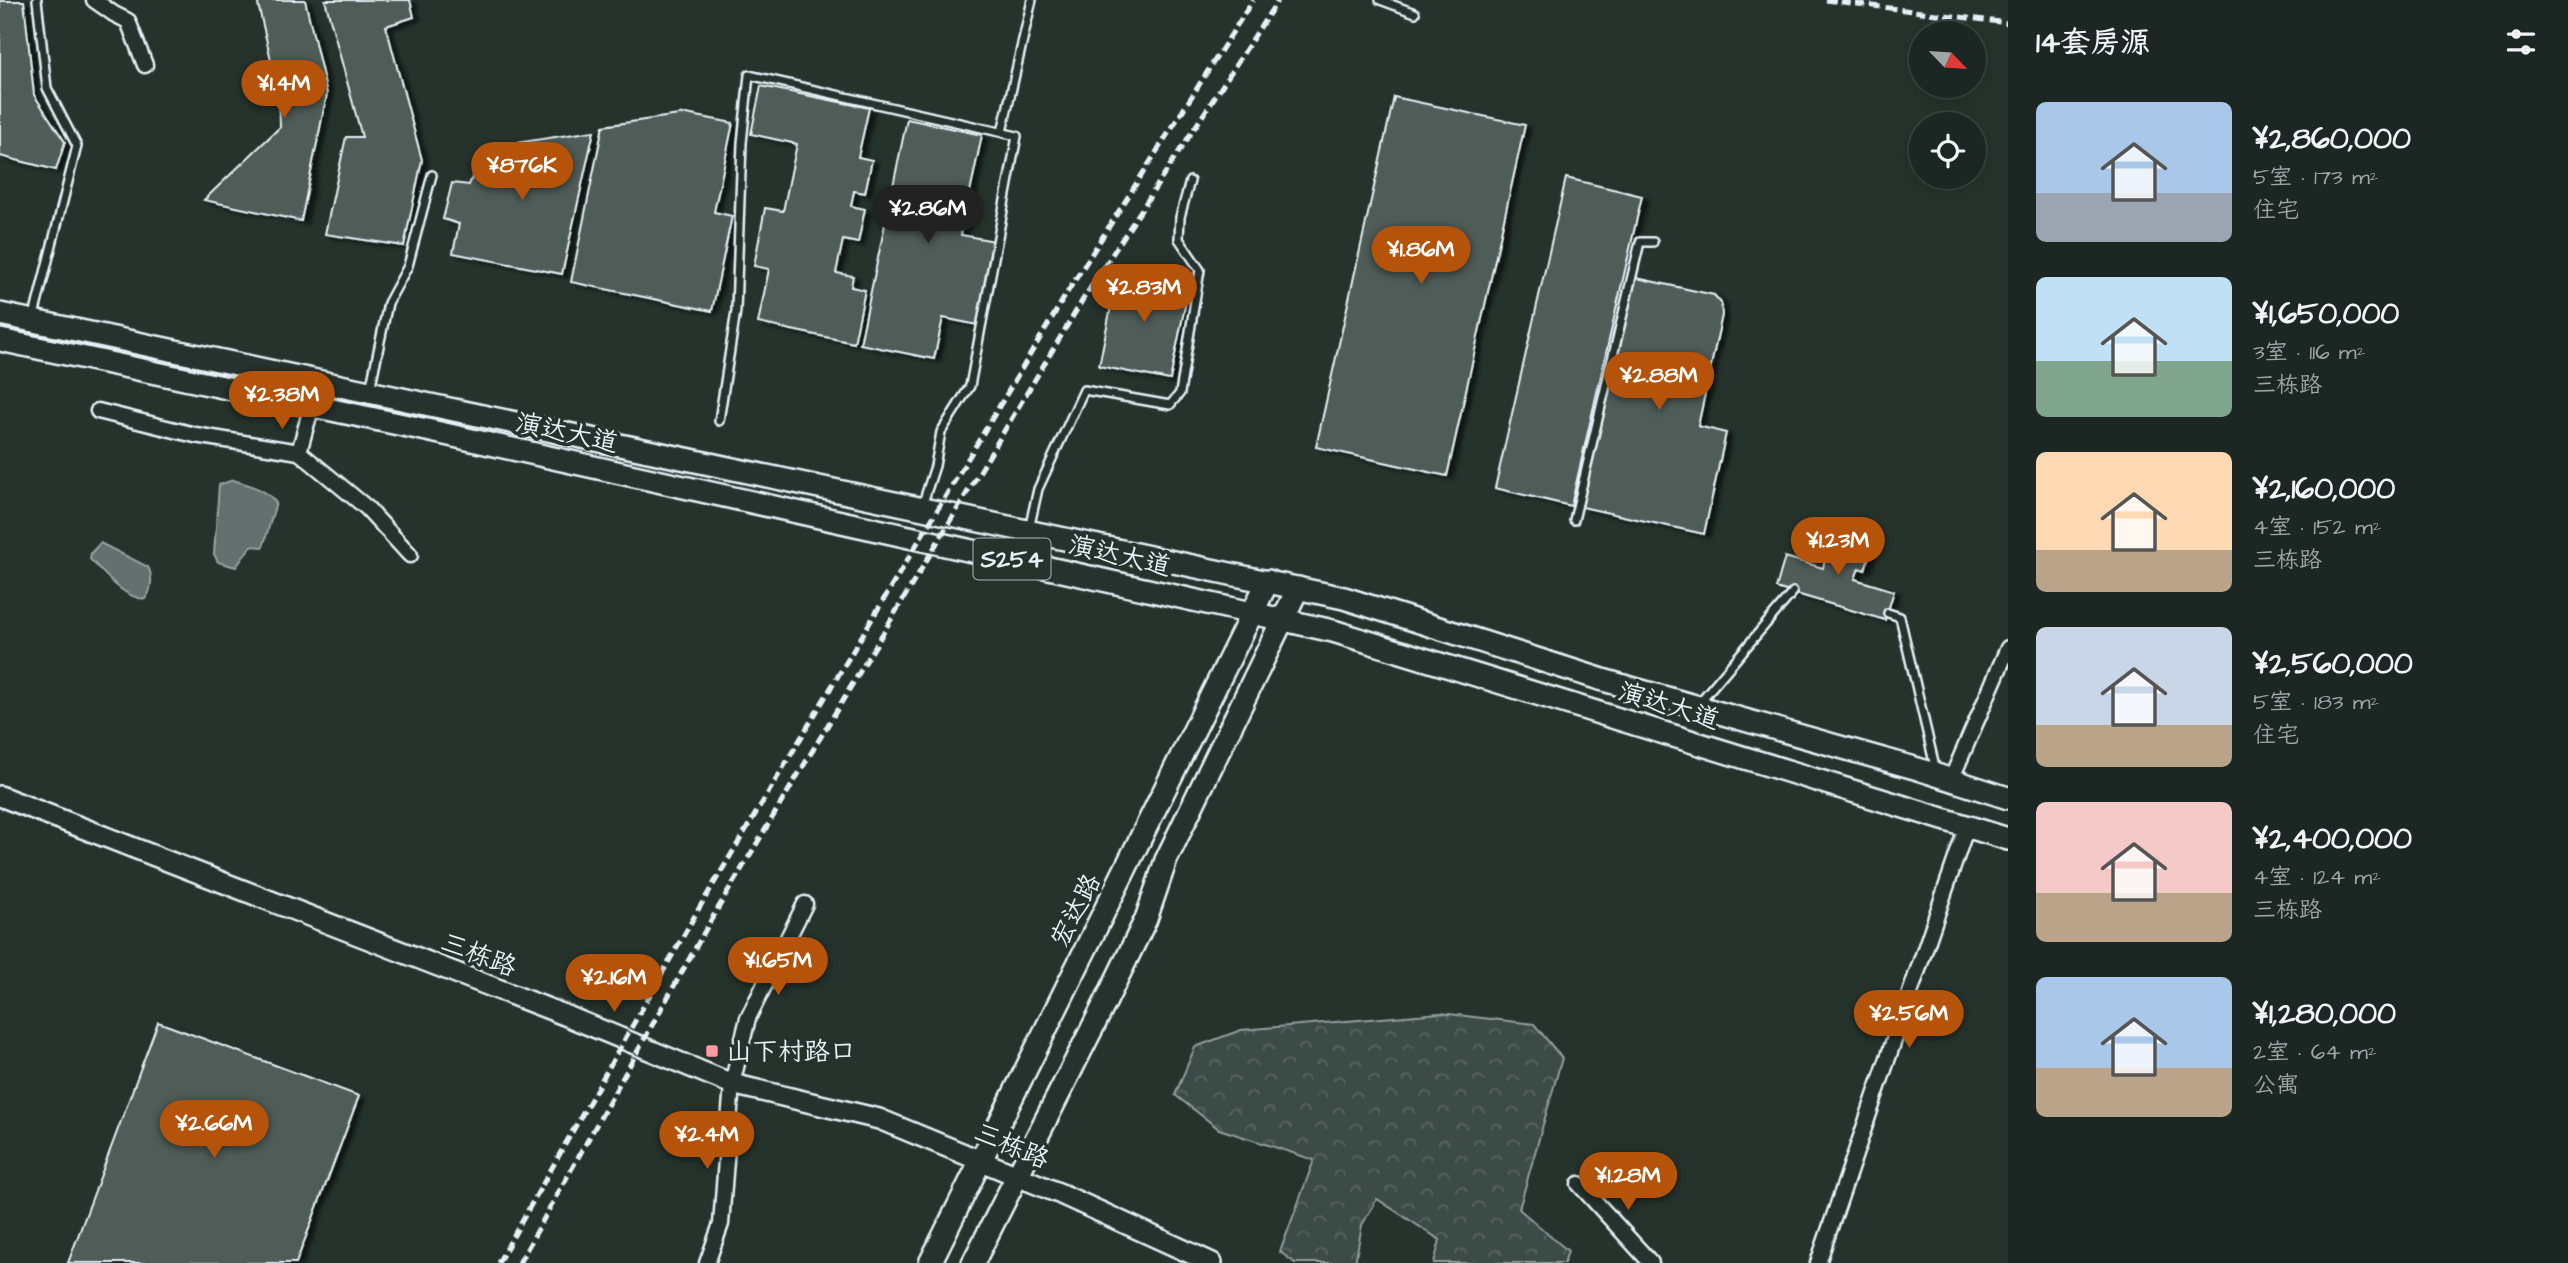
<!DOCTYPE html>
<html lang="zh">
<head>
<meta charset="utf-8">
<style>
  body { margin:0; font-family:"Architects Daughter","LXGW WenKai TC",sans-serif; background:#29322f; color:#f1f3f6; height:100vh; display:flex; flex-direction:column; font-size:26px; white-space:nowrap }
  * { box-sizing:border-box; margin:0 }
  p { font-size:23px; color:#a0a5a5 }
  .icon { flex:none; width:38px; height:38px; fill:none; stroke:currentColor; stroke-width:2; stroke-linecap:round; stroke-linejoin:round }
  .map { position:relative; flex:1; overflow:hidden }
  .side { display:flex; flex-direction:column; background:#1c2622; width:560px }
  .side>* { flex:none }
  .needle { width:46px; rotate:115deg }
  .tools { position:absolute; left:1909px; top:21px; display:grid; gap:14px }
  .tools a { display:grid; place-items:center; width:77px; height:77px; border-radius:50%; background:#1c2622; box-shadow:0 4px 18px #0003,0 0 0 2px #3a4340; font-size:35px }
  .price { position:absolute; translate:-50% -60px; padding:0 16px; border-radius:24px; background:#b45309; color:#fff; font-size:23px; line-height:46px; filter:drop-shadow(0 2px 4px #0008) }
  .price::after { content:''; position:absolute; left:50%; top:42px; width:21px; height:16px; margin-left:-10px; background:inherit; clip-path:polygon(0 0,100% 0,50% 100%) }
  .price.current { background:#222; color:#fff }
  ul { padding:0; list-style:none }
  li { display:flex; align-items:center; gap:21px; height:175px; padding:0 28px }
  li span { display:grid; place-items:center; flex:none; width:196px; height:140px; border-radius:10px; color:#555 }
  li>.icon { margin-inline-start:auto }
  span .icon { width:84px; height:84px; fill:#fffc; stroke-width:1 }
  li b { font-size:30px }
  h2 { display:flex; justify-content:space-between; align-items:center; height:84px; padding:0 28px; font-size:30px }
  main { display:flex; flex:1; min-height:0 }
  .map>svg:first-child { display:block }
</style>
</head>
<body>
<main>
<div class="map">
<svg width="2008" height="1263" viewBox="0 0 2008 1263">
  <defs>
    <pattern id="forest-crowns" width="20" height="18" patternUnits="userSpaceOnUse" patternTransform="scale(1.75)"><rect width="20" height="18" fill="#3e4b47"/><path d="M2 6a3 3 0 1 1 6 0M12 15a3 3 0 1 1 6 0" fill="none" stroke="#5a6562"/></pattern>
    <filter id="shadow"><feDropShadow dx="5.5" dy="3" stdDeviation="2" flood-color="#0009"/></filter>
  </defs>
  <rect width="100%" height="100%" fill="#26332d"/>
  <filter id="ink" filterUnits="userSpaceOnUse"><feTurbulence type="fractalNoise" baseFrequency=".0143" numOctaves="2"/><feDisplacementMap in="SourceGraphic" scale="14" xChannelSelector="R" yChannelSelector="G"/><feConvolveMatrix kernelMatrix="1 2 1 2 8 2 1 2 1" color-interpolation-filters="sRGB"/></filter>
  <g filter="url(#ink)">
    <polygon fill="url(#forest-crowns)" stroke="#939ea0" stroke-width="2" points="1440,1013 1534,1024 1562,1058 1519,1209 1568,1251 1564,1263 1434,1263 1440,1240 1377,1199 1362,1225 1355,1263 1295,1263 1280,1252 1314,1160 1219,1129 1175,1095 1195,1047 1241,1030"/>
    <g fill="#636f6d" stroke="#98a3a5" stroke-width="2">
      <path d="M233,480C247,484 268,490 276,503L263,547L251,546L236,567L218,562L214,554L219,485Z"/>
      <path d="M100,543L148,567C153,576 152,591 145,599C124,599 104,573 90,559L91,553Z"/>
    </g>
    <g fill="#505c59" stroke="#e8f1f8" stroke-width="2" filter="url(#shadow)">
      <polygon points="257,0 305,0 327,94 301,221 204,200 280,127 279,94"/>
      <polygon points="325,0 410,0 414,17 386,26 422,160 404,246 325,234 346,137 362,137"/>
      <polygon points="0,1 24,1 34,95 65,142 56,170 0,156"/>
      <polygon points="761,86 869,108 858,157 872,160 865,193 854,191 851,206 865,209 858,243 843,240 836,273 853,276 851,287 865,290 854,343 758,323 769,269 754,266 765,208 783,211 797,144 751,134"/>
      <polygon points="1394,97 1525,125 1447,476 1316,447"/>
      <polygon points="686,114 733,123 714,212 732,216 712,311 571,282 603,126"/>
      <polygon points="907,119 982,135 961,235 995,241 978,325 943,318 934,359 860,344"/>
      <polygon points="594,131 562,274 453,253 459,224 443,219 452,183 469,185 484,148"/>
      <polygon points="1566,178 1642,196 1571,506 1495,488"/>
      <polygon points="1119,267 1190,281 1170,380 1099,366"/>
      <polygon points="1632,277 1714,295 1721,303 1722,315 1698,426 1726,433 1704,534 1582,507"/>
      <polygon points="1825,529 1873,543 1865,570 1859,568 1855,579 1894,591 1885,620 1776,588 1785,557 1823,568 1825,559 1817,556"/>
      <polygon points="158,1022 359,1096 296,1263 68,1263"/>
    </g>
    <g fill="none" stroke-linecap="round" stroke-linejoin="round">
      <g stroke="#e8f1f8" stroke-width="12">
        <g id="service">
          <polyline points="1380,0 1415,13"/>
          <polyline points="1002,132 1032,0"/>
          <polyline points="33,320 77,146 47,88 37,0"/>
          <polyline points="370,390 388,303 408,266 432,175"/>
          <polyline points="719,421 736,311 742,143 749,75 1017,136 970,386 941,432 935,466 922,506"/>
          <polyline points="1574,520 1640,242 1653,242"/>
          <polyline points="1029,529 1038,489 1084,390 1170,405 1180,393 1200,270 1179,239 1180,217 1190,181"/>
          <polyline points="1888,613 1900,617 1936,771"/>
          <polyline points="1698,704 1793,592"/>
        </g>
      </g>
      <g stroke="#e8f1f8" stroke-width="19">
        <g id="minor">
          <polyline points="94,0 114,14 128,21 145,65"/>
          <polyline points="98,411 195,435 299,452 367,508 410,555"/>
          <polyline points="299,452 312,405"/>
          <polyline points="1951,780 2008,648"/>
          <polyline points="1579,1184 1651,1263"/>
          <polyline points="707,1263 721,1224 732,1084 748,1018 805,904"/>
          <polyline points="1818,1263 1967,826"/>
        </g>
      </g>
      <g stroke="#e8f1f8" stroke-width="24">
        <polyline id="secondary" points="0,796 567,1016 732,1084 879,1119 1061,1194 1212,1263"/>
      </g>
      <g stroke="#e8f1f8" stroke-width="26">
        <g id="primary">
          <polyline points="0,314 1344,598 1603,680 1918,769 2008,798"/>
          <polyline points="0,340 422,429 1333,631 2008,839"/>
          <polyline points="930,1263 1268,581"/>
          <polyline points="973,1263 1104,1005 1146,919 1166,860 1298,588"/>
        </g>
      </g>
      <use href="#service" stroke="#26332d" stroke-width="7"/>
      <use href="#minor" stroke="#26332d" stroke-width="14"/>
      <use href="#secondary" stroke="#26332d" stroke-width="19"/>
      <use href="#primary" stroke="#26332d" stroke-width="21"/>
      <g stroke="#e8f1f8" stroke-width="5" stroke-dasharray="10 5" stroke-linecap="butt">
        <polyline points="1826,0 2008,23"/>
        <polyline points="498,1263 698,910 1070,288 1253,0"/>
        <polyline points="519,1263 711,920 1085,296 1278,0"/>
      </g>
    </g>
  </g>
  <rect fill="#ff9aa2" stroke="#26332d" stroke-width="2.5" x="705" y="1044" width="14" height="14" rx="3.5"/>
  <g text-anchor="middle" stroke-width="7" stroke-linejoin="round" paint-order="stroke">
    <rect fill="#26332d" stroke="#aeb8bb" stroke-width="2" x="973.5" y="538.5" width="77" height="41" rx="5"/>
    <g font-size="24" font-weight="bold" fill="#e8f1f8">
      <text x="1012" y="567">S254</text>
    </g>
    <g font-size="26" fill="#e8f1f8" stroke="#26332d">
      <text transform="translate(567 432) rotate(12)" y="9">演达大道</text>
      <text transform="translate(1120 555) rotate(13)" y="9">演达大道</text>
      <text transform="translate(1669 705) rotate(17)" y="9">演达大道</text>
      <text transform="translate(1075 910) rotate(-63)" y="9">宏达路</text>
      <text transform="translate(479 954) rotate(21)" y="9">三栋路</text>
      <text transform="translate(1012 1145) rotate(23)" y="9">三栋路</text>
    </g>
    <g font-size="26" fill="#e8f1f8" stroke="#26332d" text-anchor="start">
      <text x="726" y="1060">山下村路口</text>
    </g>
  </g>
</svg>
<div class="tools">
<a><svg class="needle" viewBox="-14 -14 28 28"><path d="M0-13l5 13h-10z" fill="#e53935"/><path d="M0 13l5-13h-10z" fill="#a0a5a5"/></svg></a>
<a><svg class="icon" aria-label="locate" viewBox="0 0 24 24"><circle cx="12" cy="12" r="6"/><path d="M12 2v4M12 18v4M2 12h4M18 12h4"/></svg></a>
</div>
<b class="price" style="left:284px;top:120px">¥1.4M</b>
<b class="price" style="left:522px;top:202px">¥876K</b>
<b class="price current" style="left:928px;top:245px">¥2.86M</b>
<b class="price" style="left:1421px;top:286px">¥1.86M</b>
<b class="price" style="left:1144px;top:324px">¥2.83M</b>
<b class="price" style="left:1659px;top:412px">¥2.88M</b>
<b class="price" style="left:282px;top:431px">¥2.38M</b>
<b class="price" style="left:1838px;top:577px">¥1.23M</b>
<b class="price" style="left:778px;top:997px">¥1.65M</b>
<b class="price" style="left:614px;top:1014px">¥2.16M</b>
<b class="price" style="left:1909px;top:1050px">¥2.56M</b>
<b class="price" style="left:214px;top:1160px">¥2.66M</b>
<b class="price" style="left:707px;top:1171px">¥2.4M</b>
<b class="price" style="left:1628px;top:1212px">¥1.28M</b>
</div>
<section class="side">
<h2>14套房源<svg class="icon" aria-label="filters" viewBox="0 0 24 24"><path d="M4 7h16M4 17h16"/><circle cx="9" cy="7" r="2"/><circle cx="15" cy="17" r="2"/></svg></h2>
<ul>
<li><span style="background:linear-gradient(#a9c7e8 65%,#9aa5b1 0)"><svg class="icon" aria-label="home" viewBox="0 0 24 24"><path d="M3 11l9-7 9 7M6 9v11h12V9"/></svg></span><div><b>¥2,860,000</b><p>5室 · 173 m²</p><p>住宅</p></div></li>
<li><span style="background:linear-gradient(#bfe0f5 60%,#7fa58c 0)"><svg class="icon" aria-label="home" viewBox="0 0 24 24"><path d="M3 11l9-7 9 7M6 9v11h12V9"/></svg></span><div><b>¥1,650,000</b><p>3室 · 116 m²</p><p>三栋路</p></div></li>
<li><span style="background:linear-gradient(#ffd9b3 70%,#b9a48a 0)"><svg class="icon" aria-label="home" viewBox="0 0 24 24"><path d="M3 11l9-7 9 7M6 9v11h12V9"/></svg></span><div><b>¥2,160,000</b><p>4室 · 152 m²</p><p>三栋路</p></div></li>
<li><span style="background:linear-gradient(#c9d6e8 70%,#b9a48a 0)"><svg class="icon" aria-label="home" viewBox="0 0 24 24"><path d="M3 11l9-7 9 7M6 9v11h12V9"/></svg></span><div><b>¥2,560,000</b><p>5室 · 183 m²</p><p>住宅</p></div></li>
<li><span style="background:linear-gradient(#f6c9c9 65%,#b9a48a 0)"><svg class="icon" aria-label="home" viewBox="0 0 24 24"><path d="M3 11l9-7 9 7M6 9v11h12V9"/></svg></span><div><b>¥2,400,000</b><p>4室 · 124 m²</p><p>三栋路</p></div></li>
<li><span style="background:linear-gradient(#a9c7e8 65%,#b9a48a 0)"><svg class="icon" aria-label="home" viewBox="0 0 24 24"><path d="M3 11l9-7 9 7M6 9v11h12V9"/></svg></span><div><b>¥1,280,000</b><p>2室 · 64 m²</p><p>公寓</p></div></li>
</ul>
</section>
</main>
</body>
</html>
